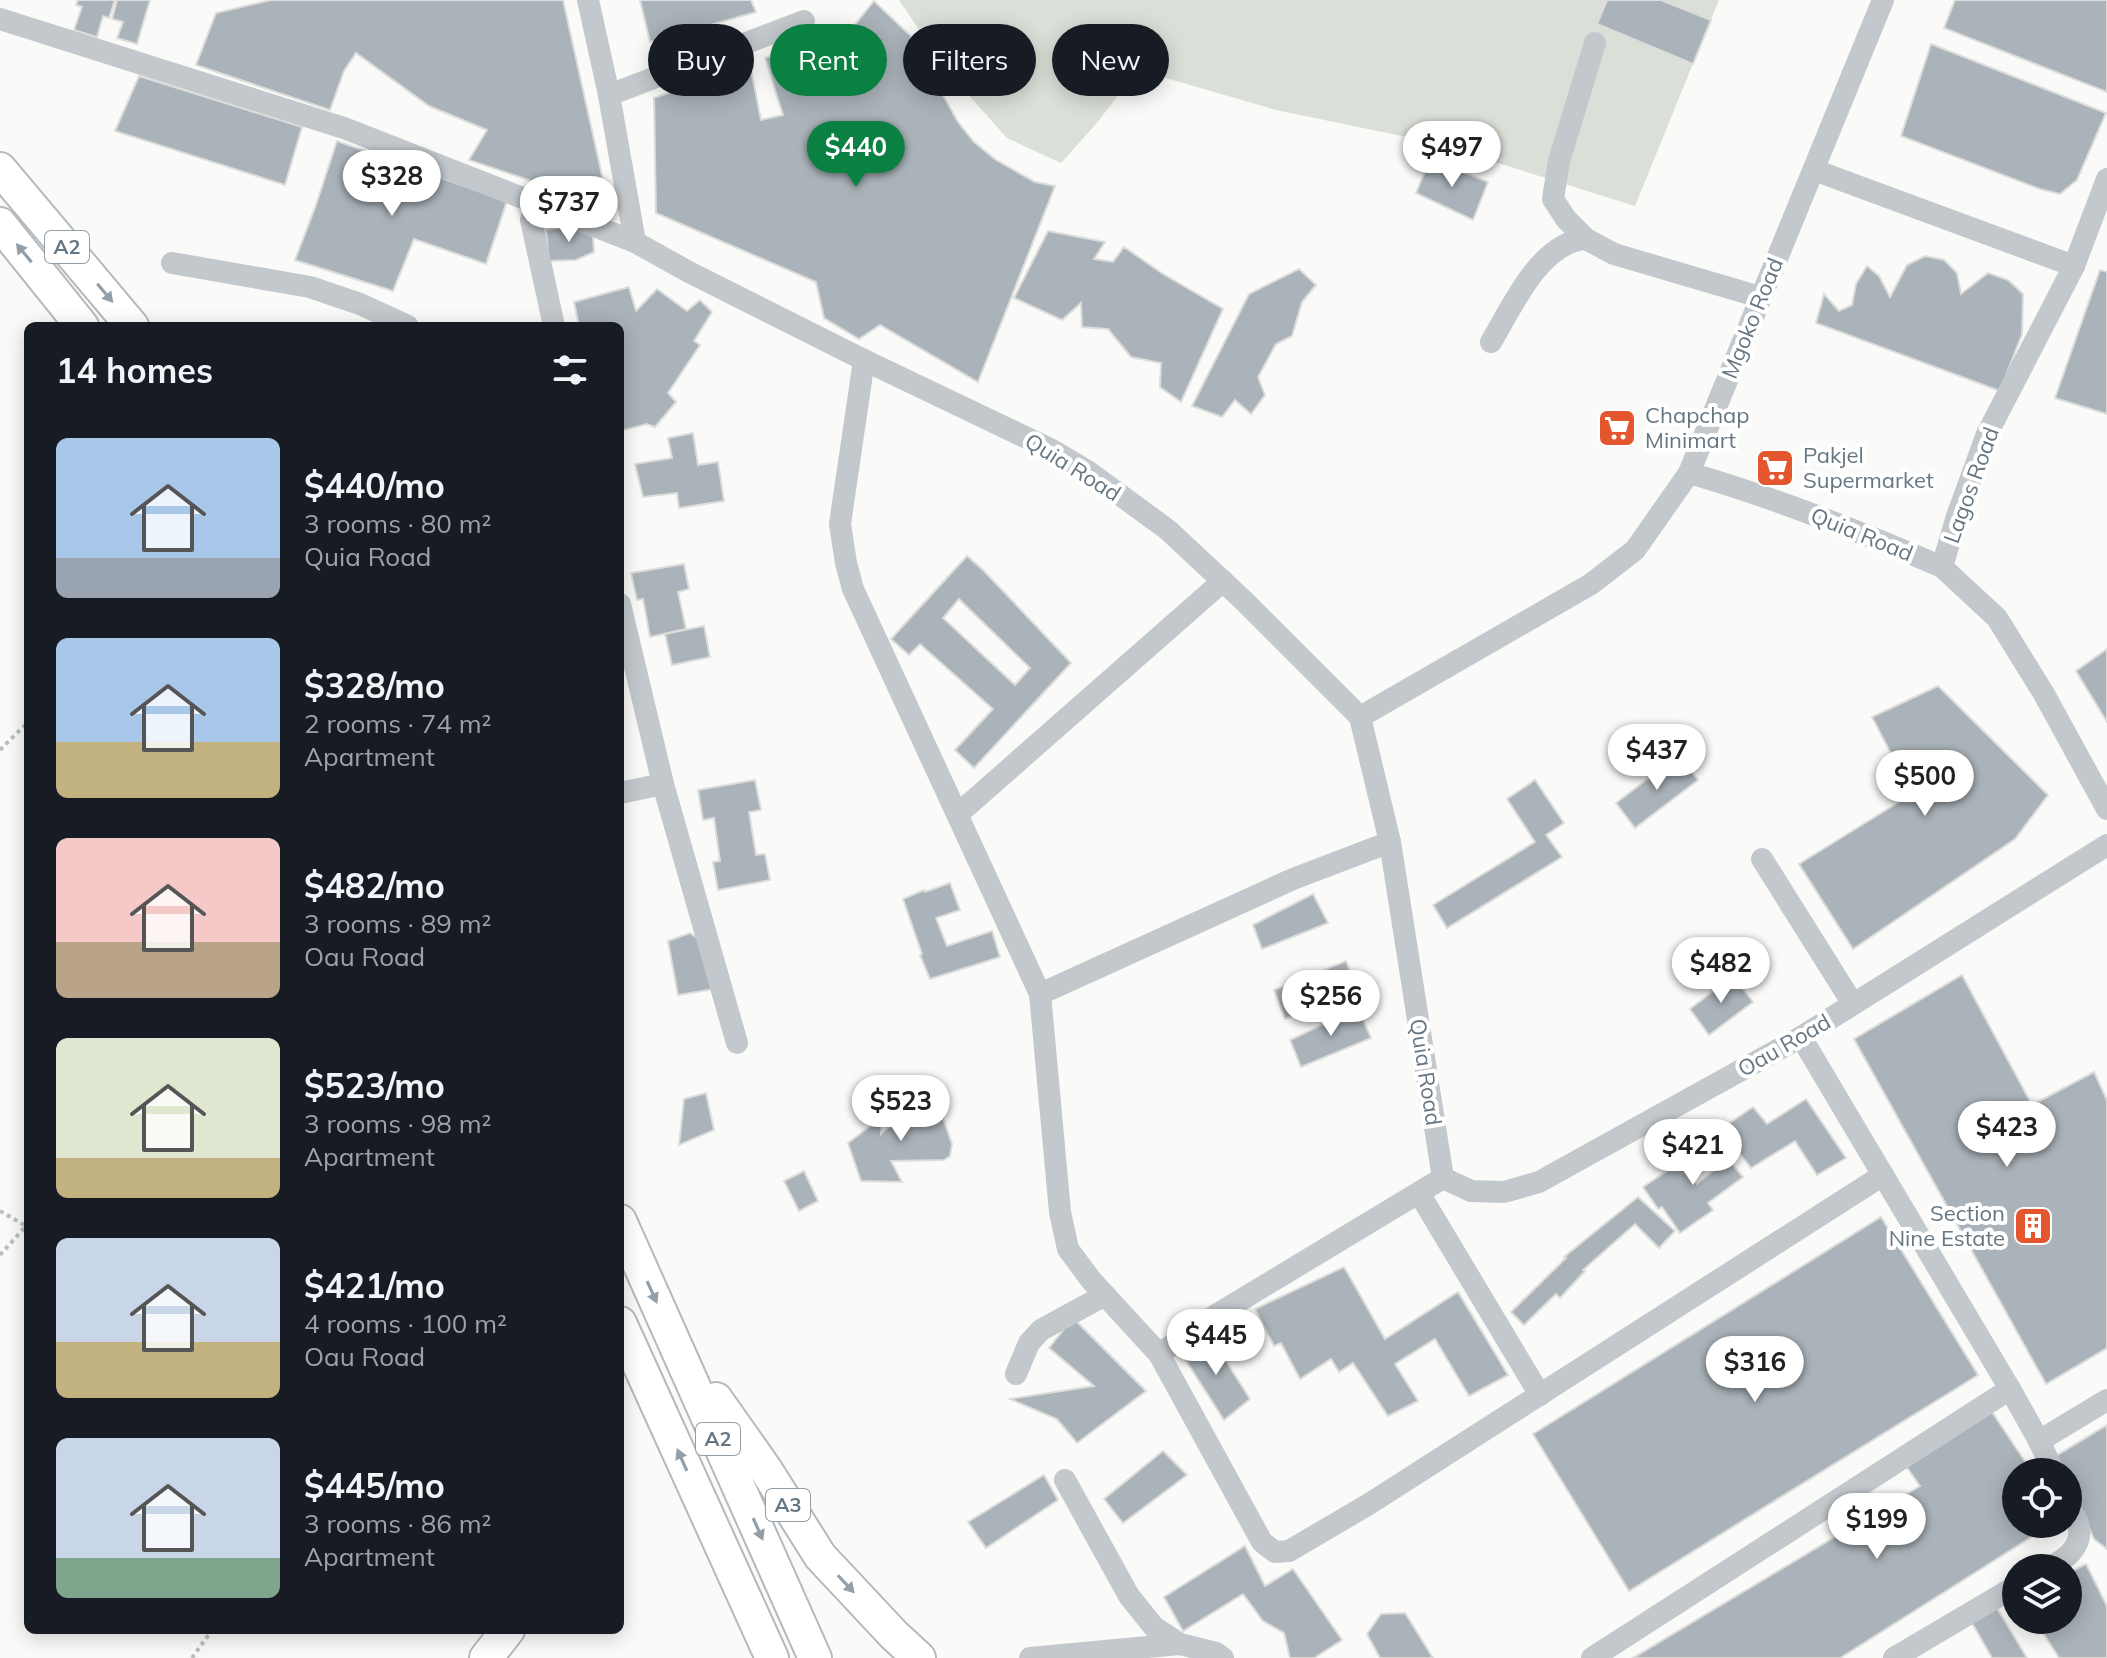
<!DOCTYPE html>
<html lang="en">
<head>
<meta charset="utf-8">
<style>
  body { margin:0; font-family:Mulish,sans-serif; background:#242831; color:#f1f3f6; height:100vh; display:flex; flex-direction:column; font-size:30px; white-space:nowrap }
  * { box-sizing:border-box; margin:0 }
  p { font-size:26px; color:#9ea1a6 }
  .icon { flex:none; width:44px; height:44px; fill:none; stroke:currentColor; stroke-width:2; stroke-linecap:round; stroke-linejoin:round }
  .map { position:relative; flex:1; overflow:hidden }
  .side { position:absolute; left:24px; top:322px; width:600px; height:1312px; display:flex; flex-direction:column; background:#171b24; border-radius:12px; box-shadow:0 4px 20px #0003 }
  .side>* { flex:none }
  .guide { position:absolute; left:648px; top:24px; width:760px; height:72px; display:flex; gap:16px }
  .controls { position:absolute; left:2002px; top:1458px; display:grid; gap:16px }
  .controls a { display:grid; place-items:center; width:80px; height:80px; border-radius:50%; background:#171b24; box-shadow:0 4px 20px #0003; font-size:40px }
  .price { position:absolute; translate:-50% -68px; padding:0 18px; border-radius:28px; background:#fff; color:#222; font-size:26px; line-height:52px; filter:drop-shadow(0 2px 4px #0008) }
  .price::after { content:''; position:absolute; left:50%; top:48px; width:24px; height:18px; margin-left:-12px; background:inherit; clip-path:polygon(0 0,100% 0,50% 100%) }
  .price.current { background:#0b8043; color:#fff }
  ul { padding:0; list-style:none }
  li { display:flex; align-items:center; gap:24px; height:200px; padding:0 32px }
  li span { display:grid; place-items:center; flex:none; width:224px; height:160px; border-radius:12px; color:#555 }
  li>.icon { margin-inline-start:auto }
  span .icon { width:96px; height:96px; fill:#fffc; stroke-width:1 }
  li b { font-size:34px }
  h2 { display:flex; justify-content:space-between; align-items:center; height:96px; padding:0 32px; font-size:34px }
  .tag { padding:0 28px; border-radius:36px; background:#171b24; box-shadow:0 4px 20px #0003; font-size:28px; line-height:72px }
  .tag.current { background:#0b8043; color:#fff }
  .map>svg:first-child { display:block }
</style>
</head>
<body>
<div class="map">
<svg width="2107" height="1658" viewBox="0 0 2107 1658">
  <rect width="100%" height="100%" fill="#fafaf8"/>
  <polygon fill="#dadfd7" points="899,0 1719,0 1635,206 1431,142 1276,110 1138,70 1096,124 1061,163 1007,138 948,72"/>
  <g fill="#aab3b9" stroke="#dcdcda" stroke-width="2" fill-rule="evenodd">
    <polygon points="78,0 115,0 109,18 103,16 97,37 74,30 82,7 76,5"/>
    <polygon points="117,0 150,0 137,44 117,38 123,22 112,19"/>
    <polygon points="271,0 563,0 609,207 469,160 487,130 429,106 356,53 344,71 330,110 196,65 216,13"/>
    <polygon points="640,0 751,0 756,12 650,42"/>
    <polygon points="1607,0 1661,0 1711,20 1693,64 1597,24"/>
    <polygon points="1955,0 2107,0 2107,92 1944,28"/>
    <polygon points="874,1 916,41 926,65 958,122 974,142 996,160 1035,182 1055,186 978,382 880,325 859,339 824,318 816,282 656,213 654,98 750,64 761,120 783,115 765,58 807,42 842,41"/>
    <polygon points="1931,44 2106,113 2077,180 2060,194 2040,189 1901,136"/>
    <polygon points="139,76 302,127 285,185 115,131"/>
    <polygon points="337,141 507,201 486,264 414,239 393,291 295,260 316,205"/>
    <polygon points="1430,159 1488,182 1473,220 1416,193"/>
    <polygon points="579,225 593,237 594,252 576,260 549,261 546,230"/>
    <polygon points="1048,231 1105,242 1094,259 1113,262 1124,247 1163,274 1223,309 1181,402 1160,387 1161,363 1131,357 1108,329 1082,327 1081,303 1062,320 1014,298"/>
    <polygon points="1925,256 1944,260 1957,273 1961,294 1988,273 2008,280 2023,294 2022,334 2000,391 1816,323 1824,294 1839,311 1852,305 1856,284 1867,266 1879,276 1890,297 1907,265"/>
    <polygon points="1299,269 1316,285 1302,302 1292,336 1276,344 1258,377 1265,395 1251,414 1235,400 1222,417 1192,406 1249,294"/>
    <polygon points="2100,270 2107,272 2107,414 2055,398"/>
    <polygon points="629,287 636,311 657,289 687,311 700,300 712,312 694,341 700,345 668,393 676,402 655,427 647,424 620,431 620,326 579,326 574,302"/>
    <polygon points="693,433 698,465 718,462 724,501 679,508 677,493 643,497 635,464 672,458 668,438"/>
    <path d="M967,556L984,571L1071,663L974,768L955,750L993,709L920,644L909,655L891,639ZM959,599L1030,668L1015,685L943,618Z"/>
    <polygon points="684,564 689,589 678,592 686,629 650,637 643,599 637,600 631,573"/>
    <polygon points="704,626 710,657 672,665 665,634"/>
    <polygon points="2107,649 2107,722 2076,671"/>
    <polygon points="1938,686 2048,795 2015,839 1853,949 1799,864 1912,794 1872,717"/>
    <polygon points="1679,755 1698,780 1635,828 1616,803"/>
    <polygon points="755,780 761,810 749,812 756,855 765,854 770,880 718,890 713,862 720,861 714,818 703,820 698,790"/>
    <polygon points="1535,780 1564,823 1546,835 1562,857 1447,928 1433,905 1535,842 1507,799"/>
    <polygon points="950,883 960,910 936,918 947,946 992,931 1000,957 930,979 920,955 922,954 903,899 924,890 925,892"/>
    <polygon points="1313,894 1328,923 1262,949 1253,925"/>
    <polygon points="690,933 704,943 714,989 678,995 668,941"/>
    <polygon points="1346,961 1357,991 1285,1019 1274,990"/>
    <polygon points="1962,975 2032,1105 2094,1072 2107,1100 2107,1348 2046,1384 1854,1039"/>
    <polygon points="1733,976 1753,1002 1709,1035 1690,1009"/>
    <polygon points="1358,1008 1371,1038 1301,1067 1290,1040"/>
    <polygon points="706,1093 714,1130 679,1145 684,1099"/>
    <polygon points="925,1096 937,1107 944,1121 952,1144 950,1156 944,1160 891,1161 902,1182 861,1181 848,1143 882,1117 881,1134"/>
    <polygon points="1806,1099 1846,1158 1817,1175 1795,1141 1751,1168 1721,1129 1753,1107 1767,1124"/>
    <polygon points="1709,1136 1743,1177 1708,1203 1713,1210 1680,1233 1662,1207 1658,1209 1643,1187 1682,1161 1697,1184 1714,1170 1695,1147"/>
    <polygon points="804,1171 818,1201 799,1211 784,1181"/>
    <polygon points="1638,1197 1675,1231 1659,1248 1635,1224 1583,1270 1585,1271 1560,1298 1556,1294 1524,1325 1511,1312 1566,1258 1564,1257"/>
    <polygon points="1881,1217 1978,1375 1629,1591 1533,1434"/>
    <polygon points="1344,1267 1385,1339 1458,1292 1508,1375 1469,1396 1435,1339 1395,1364 1418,1401 1388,1416 1353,1363 1339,1372 1331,1359 1300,1379 1281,1343 1274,1346 1255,1309"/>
    <polygon points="1073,1318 1146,1391 1077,1443 1057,1419 1010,1399 1094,1386 1049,1348"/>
    <polygon points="1204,1336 1215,1344 1250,1399 1224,1420 1185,1359 1188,1348"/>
    <polygon points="1992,1412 2032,1472 2016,1472 2016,1524 2052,1524 1840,1658 1633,1658 1920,1486 1906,1466"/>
    <polygon points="2107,1425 2107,1549 2094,1539 2068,1482 2068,1472 2064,1472 2056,1456"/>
    <polygon points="1163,1451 1187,1475 1123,1523 1104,1499"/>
    <polygon points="1044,1475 1058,1500 986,1548 968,1522"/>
    <polygon points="1245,1546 1265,1586 1293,1569 1342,1640 1314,1658 1290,1658 1284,1633 1263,1621 1243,1594 1183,1631 1164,1597"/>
    <polygon points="2086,1564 2107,1606 2107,1658 2059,1658 2035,1620 2068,1620 2068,1573"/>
    <polygon points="1994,1603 2027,1658 1992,1658 1968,1616"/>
    <polygon points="1405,1613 1433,1658 1380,1658 1367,1634 1381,1614"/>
  </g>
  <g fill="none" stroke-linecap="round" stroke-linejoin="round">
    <g stroke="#b4b9bd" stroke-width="36">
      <g id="highway">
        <polyline points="0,169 132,326"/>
        <polyline points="0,224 82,326"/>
        <polyline points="620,1221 815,1658"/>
        <polyline points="620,1323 772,1658"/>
        <polyline points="716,1399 766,1470 820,1556 894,1635 919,1658"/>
        <polyline points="486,1658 508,1630"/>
      </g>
    </g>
    <g stroke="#bbbfc2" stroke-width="4" stroke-dasharray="4 4" stroke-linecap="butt">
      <polyline points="0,750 28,722"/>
      <polyline points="0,1211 26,1226"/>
      <polyline points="0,1255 26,1226"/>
      <polyline points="192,1658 212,1630"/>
    </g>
    <g stroke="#c3c8cc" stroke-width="22">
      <polyline points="588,0 609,95"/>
      <polyline points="0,19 344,128 635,242"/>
      <polyline points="804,21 609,95 635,242 687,271 864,360 1052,450 1089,472 1168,530 1243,600 1360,717 1390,842 1443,1178"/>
      <polyline points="1595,43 1559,161 1553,199 1566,219 1586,239 1614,254 1760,297"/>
      <polyline points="1814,170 2074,266"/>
      <polyline points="2107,179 2074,266 1987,434 1957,516 1942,567 1997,618 2044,694 2107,809"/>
      <polyline points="536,204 531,220 554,326"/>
      <polyline points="172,263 310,287 360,304 408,326"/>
      <path d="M1491,342C1512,307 1540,242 1586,239"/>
      <polyline points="864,360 840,524 846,563 853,589 1040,994 1293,879 1390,842"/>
      <path d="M1689,473C1776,498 1859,531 1942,567"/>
      <polyline points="620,604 663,784 737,1043"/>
      <polyline points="1360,717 1591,584 1635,550 1689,473 1883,0"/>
      <polyline points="620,793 663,784"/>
      <polyline points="958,814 1223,581"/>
      <polyline points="1762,859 1853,1004"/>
      <polyline points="1040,994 1060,1212 1068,1249 1091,1280 1159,1354"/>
      <polyline points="1801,1037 2010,1389 2039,1441 2107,1400"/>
      <polyline points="1443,1178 1216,1315 1159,1354 1262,1542 1275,1552 1289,1551 1369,1504 1883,1175"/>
      <polyline points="1443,1178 1471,1191 1504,1192 1539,1182 1801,1037 2107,845"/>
      <polyline points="1419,1193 1540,1395"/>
      <polyline points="1016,1374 1029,1343 1041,1330 1105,1295"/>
      <polyline points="2039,1441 2054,1472"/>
      <polyline points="1065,1480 1129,1596 1154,1627 1180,1644 1216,1653 1223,1658"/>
      <path d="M2049,1568C2064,1560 2082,1548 2079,1528C2078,1520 2071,1511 2068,1504"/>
      <polyline points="1030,1658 1180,1644"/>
      <polyline points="1592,1658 2010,1389"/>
      <polyline points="1894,1658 2016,1586"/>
    </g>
    <use href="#highway" stroke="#fff" stroke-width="32"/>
  </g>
  <defs><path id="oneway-solid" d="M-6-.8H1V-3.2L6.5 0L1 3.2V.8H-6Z" transform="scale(2)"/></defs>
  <g fill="#939fa8">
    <use href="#oneway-solid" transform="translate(24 253) rotate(-129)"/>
    <use href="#oneway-solid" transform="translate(105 293) rotate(50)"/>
    <use href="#oneway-solid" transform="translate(652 1292) rotate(66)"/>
    <use href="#oneway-solid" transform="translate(682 1460) rotate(-114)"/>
    <use href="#oneway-solid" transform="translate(758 1529) rotate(66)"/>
    <use href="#oneway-solid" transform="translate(846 1584) rotate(47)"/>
  </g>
  <defs>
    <g id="supermarket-square" transform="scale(2)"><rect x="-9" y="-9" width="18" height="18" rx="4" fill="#e4572e" stroke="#fff"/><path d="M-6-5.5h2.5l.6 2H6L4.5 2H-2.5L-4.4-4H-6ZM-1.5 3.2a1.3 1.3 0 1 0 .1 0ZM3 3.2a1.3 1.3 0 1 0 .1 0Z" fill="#fff"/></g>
    <g id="building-square" transform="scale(2)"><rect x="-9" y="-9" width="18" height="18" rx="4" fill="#e4572e" stroke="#fff"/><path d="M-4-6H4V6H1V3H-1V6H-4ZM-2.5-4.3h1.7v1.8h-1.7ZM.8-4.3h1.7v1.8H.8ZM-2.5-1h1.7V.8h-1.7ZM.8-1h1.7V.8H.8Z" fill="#fff"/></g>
  </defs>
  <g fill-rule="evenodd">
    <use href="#supermarket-square" x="1617" y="428"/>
    <use href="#supermarket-square" x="1775" y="468"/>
    <use href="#building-square" x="2033" y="1226"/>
  </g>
  <g text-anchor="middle" stroke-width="8" stroke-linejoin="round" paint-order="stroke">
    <g fill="#fff" stroke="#939fa8" stroke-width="2">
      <rect x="45" y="231" width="44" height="32" rx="6"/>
      <rect x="696" y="1423" width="44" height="32" rx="6"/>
      <rect x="766" y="1489" width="44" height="32" rx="6"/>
    </g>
    <g font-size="20" font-weight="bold" fill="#657683">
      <text x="67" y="254">A2</text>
      <text x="718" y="1446">A2</text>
      <text x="788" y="1512">A3</text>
    </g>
    <g font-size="22" fill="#657683" stroke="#fff">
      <text transform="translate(1752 318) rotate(-68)" y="8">Mgoko Road</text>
      <text transform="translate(1073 467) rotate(32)" y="8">Quia Road</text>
      <text transform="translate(1971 485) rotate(-70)" y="8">Lagos Road</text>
      <text transform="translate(1862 534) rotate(22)" y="8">Quia Road</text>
      <text transform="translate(1784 1045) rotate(-30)" y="8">Oau Road</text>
      <text transform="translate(1426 1072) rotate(81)" y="8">Quia Road</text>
    </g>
    <g font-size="22" fill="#657683" stroke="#fff" text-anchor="start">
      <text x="1645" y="423">Chapchap<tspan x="1645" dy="25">Minimart</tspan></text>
      <text x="1803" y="463">Pakjel<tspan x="1803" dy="25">Supermarket</tspan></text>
      <text x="2005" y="1221" text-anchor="end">Section<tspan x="2005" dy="25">Nine Estate</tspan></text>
    </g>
  </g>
</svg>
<div class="controls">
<a><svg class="icon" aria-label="locate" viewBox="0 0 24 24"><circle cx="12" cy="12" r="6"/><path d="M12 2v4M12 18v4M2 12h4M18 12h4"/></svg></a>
<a><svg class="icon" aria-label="layers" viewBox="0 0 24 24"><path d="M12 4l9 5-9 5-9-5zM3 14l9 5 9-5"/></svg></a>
</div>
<b class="price current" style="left:856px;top:189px">$440</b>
<b class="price" style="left:1452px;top:189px">$497</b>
<b class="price" style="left:392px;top:218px">$328</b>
<b class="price" style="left:569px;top:244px">$737</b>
<b class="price" style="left:1657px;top:792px">$437</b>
<b class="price" style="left:1925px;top:818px">$500</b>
<b class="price" style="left:1721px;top:1005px">$482</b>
<b class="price" style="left:1331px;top:1038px">$256</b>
<b class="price" style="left:901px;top:1143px">$523</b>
<b class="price" style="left:2007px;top:1169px">$423</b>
<b class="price" style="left:1693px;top:1187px">$421</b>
<b class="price" style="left:1216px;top:1377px">$445</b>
<b class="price" style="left:1755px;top:1404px">$316</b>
<b class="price" style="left:1877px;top:1561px">$199</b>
<div class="guide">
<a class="tag">Buy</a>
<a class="tag current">Rent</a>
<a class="tag">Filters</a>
<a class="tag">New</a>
</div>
<section class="side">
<h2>14 homes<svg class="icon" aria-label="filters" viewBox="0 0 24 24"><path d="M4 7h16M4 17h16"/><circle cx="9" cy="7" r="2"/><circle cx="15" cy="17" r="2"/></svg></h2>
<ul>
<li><span style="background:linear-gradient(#a9c7e8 75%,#9aa5b1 0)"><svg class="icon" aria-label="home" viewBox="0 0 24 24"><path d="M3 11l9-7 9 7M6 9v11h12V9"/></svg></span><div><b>$440/mo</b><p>3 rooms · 80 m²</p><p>Quia Road</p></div></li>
<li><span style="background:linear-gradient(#a9c7e8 65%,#c2b280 0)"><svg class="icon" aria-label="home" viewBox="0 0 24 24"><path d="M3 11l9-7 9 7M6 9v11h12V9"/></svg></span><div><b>$328/mo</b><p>2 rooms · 74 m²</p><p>Apartment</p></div></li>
<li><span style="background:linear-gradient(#f6c9c9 65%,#b9a48a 0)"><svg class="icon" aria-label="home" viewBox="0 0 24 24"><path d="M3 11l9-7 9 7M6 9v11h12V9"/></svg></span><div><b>$482/mo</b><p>3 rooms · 89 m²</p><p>Oau Road</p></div></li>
<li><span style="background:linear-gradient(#dfe7d0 75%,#c2b280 0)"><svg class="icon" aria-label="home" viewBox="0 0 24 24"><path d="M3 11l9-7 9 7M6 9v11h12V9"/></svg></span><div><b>$523/mo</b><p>3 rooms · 98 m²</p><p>Apartment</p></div></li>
<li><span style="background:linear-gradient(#c9d6e8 65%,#c2b280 0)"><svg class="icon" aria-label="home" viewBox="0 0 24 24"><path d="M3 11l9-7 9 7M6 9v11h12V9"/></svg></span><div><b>$421/mo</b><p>4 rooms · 100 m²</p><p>Oau Road</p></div></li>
<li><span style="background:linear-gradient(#c9d6e8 75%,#7fa58c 0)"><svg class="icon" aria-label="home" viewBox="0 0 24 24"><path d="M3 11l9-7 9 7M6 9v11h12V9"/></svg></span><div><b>$445/mo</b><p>3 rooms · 86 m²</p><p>Apartment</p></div></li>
</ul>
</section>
</div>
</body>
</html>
